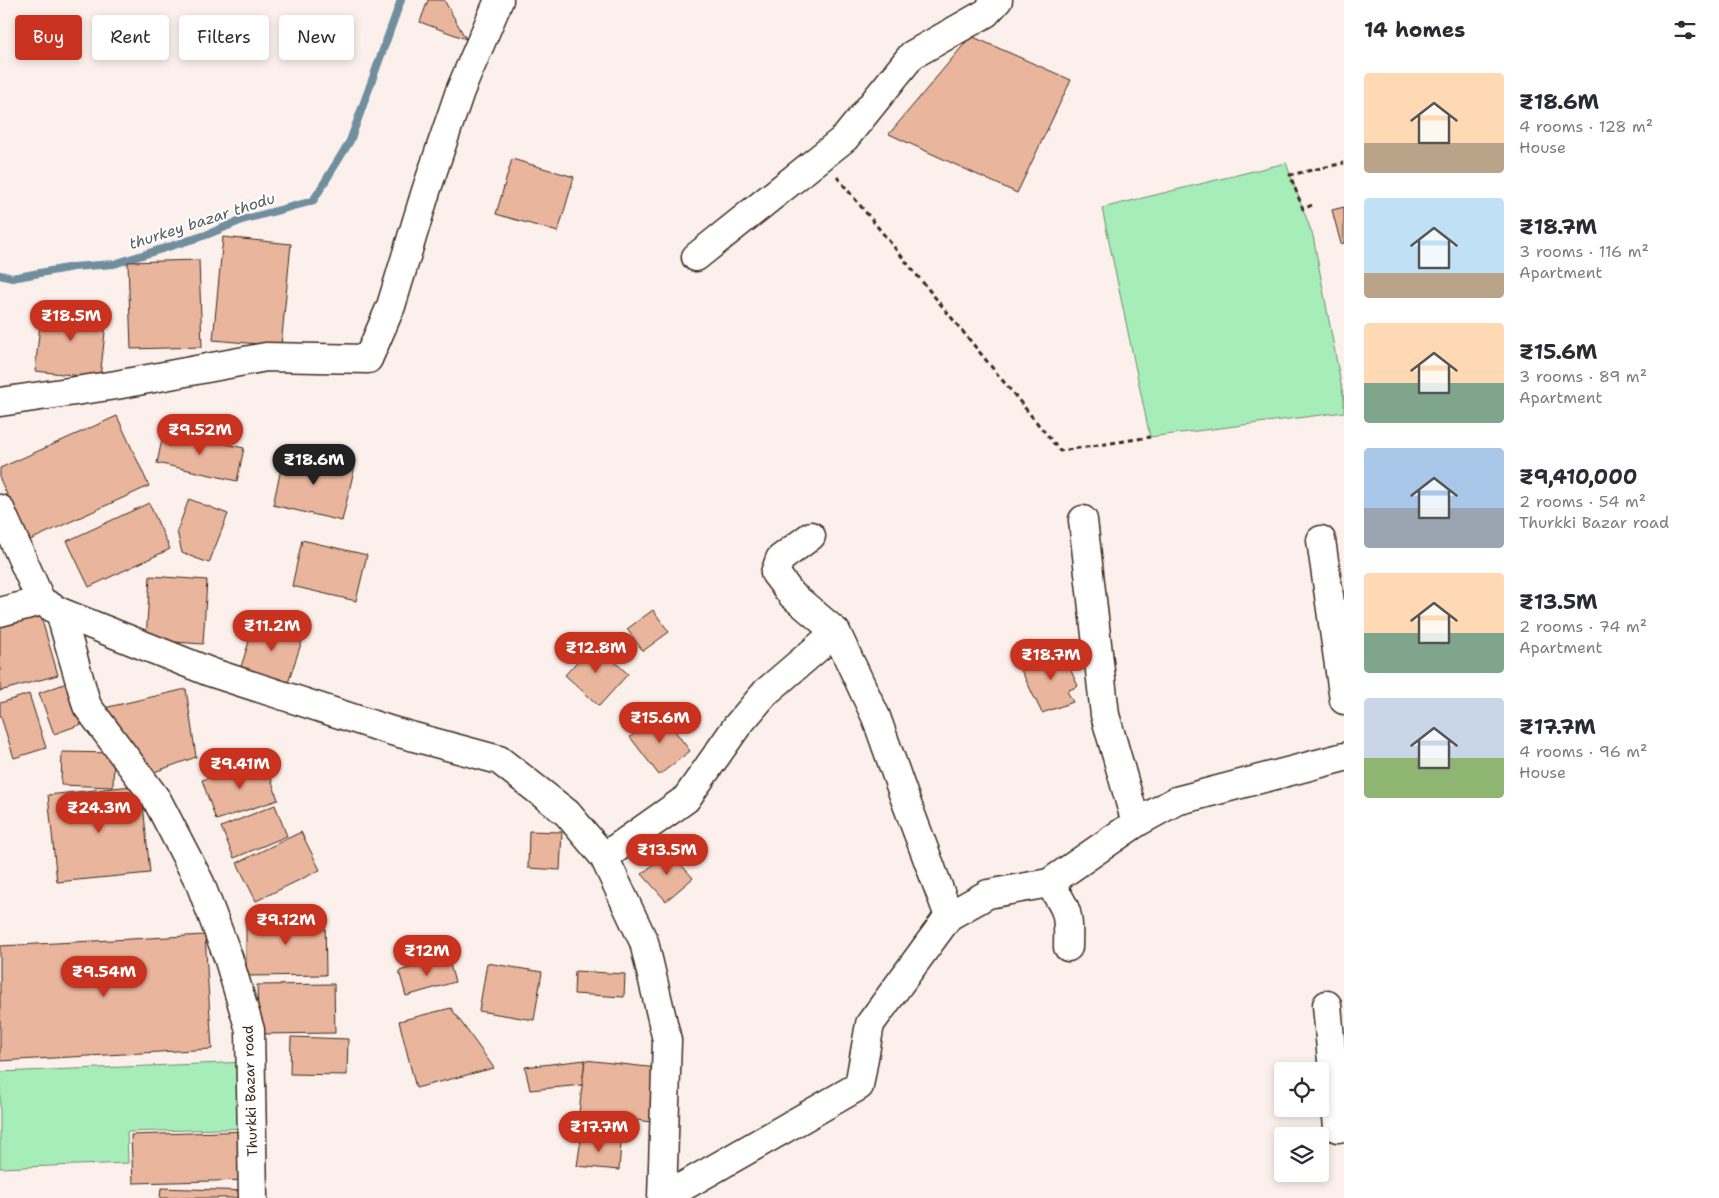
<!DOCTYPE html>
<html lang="en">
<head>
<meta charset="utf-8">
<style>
  body { margin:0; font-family:"Shantell Sans",sans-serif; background:#f7f7f7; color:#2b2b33; height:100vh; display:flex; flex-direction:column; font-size:19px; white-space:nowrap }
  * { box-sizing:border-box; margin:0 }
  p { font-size:16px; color:#7c7c81 }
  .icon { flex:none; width:28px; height:28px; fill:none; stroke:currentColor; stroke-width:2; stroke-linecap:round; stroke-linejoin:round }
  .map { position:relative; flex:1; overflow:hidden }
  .side { display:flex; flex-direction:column; background:#fff; width:375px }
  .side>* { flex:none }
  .hud { position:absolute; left:15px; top:15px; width:475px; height:45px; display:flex; gap:10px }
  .fabs { position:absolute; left:1274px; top:1062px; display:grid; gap:10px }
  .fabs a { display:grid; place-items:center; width:55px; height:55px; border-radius:5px; background:#fff; box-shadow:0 2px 8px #0003; font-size:25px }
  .price { position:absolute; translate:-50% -42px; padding:0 11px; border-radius:18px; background:#c8321e; color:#fff; font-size:16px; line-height:32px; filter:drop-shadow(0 1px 2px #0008) }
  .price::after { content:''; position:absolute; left:50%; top:30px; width:15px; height:11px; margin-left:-8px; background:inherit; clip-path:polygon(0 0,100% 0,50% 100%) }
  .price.on { background:#222; color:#fff }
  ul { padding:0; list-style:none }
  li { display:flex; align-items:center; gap:15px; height:125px; padding:0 20px }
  li span { display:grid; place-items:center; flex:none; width:140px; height:100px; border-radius:5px; color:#555 }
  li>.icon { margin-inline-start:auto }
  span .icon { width:60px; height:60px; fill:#fffc; stroke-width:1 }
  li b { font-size:21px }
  h2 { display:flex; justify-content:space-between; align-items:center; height:60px; padding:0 20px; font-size:21px }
  .pill { padding:0 18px; border-radius:5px; background:#fff; box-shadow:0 2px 8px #0003; font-size:18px; line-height:45px }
  .pill.on { background:#c8321e; color:#fff }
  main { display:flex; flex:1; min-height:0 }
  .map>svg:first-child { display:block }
</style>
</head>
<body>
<main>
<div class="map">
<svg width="1344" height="1198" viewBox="0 0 1344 1198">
  <rect width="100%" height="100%" fill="#fbf0eb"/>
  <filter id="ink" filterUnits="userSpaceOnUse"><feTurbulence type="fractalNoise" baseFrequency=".02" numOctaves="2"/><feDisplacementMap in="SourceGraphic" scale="10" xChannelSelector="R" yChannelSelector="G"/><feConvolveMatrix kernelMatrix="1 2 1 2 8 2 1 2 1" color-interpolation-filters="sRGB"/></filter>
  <g filter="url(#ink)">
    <g fill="#a7edb9" stroke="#718c6c">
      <polygon points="1286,163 1313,236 1344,400 1344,412 1150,437 1102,208"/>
      <polygon points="248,1062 251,1128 127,1132 128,1163 0,1168 0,1072"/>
    </g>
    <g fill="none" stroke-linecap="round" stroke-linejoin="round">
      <polyline stroke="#708e9e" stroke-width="8" points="0,275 12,278 73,267 114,264 206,235 242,220 313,201 350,141 401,0"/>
    </g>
    <g fill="#e9b59c" stroke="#3b2a1e">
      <polygon points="428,0 444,0 466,39 420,22"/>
      <polygon points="971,36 1071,80 1017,193 889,134"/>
      <polygon points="512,159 574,177 558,232 496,214"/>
      <polygon points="1344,207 1344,243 1341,244 1332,210"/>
      <polygon points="223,237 291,244 281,346 213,340"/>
      <polygon points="199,260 202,347 131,349 128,262"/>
      <polygon points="42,307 107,314 100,378 35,371"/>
      <polygon points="117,416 149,486 28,541 0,479 0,468"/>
      <polygon points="164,430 244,448 237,481 157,463"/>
      <polygon points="285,451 355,466 342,521 273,505"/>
      <polygon points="189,499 228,514 209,563 182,553 177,531"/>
      <polygon points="149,503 170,549 89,587 67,541"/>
      <polygon points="302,540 367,555 356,601 292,586"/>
      <polygon points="150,576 207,580 203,644 146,640"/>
      <polygon points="39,610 58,675 0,691 0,621"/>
      <polygon points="653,610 669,632 643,651 627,629"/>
      <polygon points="256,619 304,635 287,686 240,670"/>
      <polygon points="594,643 628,674 599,706 565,675"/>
      <polygon points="1060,647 1078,686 1067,691 1073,702 1042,713 1021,670"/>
      <polygon points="67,683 82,724 54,734 39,693"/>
      <polygon points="186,689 196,757 146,775 104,708"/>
      <polygon points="29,694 46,748 14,758 0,714 0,703"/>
      <polygon points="662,714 690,751 659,775 630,737"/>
      <polygon points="62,752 114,753 113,787 61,785"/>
      <polygon points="265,760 278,800 216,820 202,780"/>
      <polygon points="141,785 150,873 57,882 48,795"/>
      <polygon points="275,805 287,836 234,858 221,827"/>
      <polygon points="529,831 562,832 560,870 528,868"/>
      <polygon points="301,832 320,870 256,901 237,863"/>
      <polygon points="669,851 693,878 666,901 642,874"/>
      <polygon points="325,916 326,975 246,976 246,917"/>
      <polygon points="205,935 212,1049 0,1061 0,946"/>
      <polygon points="448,958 455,982 406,996 399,971"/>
      <polygon points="487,963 542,972 534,1020 479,1011"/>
      <polygon points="575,971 625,974 624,997 574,994"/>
      <polygon points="334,984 335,1033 259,1034 257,985"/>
      <polygon points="451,1008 494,1068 416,1088 399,1021"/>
      <polygon points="291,1037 348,1039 347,1075 290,1074"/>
      <polygon points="585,1060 582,1085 530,1090 525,1067"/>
      <polygon points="585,1060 657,1068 651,1122 579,1113"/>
      <polygon points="249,1131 251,1180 133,1183 131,1135"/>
      <polygon points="582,1132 621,1143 619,1170 577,1166"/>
      <polygon points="161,1188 248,1191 248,1198 160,1198"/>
    </g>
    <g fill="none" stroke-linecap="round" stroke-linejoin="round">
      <g stroke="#3b2a1e" stroke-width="31">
        <g id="minor">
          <polyline points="696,257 845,138 912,55 986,13 998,0"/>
          <polyline points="0,402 116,385 266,357 368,359 391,306 426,191 460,91 499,0"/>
          <polyline points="0,509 41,601 60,612 87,706 157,800 200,883 228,957 250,1030 253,1198"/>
          <polyline points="1083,520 1105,715 1136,823"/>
          <polyline points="811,536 780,559 775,573 792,595 836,632 876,717 904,796 949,916"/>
          <polyline points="1321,540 1344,700"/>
          <polyline points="0,612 41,601"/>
          <polyline points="60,612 210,672 392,731 499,760 567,813 604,857 644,942 667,1040 662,1198"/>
          <polyline points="604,857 686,799 737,726 766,692 836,632"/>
          <path d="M1049,883C1068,910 1069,913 1068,947"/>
          <polyline points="1327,1005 1338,1128 1344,1127"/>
          <polyline points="663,1198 859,1086 870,1024 949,916 988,894 1049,883 1136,823 1176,801 1344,757"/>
        </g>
      </g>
      <g stroke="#3b2a1e" stroke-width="3" stroke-dasharray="5 4" stroke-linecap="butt">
        <polyline points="837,177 1060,451 1150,437"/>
        <polyline points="1312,205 1303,209 1290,175 1344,163"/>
      </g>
      <use href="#minor" stroke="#fff" stroke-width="28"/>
    </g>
  </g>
  <g text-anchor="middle" stroke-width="4" stroke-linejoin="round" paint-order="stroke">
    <g font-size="14" fill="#3b2a1e" stroke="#fff">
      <text transform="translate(250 1091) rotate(-92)" y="5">Thurkki Bazar road</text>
    </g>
    <g font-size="15" font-style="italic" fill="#565c5e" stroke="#fff">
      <text transform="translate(202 221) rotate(-18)" y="5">thurkey bazar thodu</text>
    </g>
  </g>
</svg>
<div class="fabs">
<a><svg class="icon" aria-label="locate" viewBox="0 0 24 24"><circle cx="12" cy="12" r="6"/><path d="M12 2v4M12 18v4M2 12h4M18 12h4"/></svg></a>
<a><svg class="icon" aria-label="layers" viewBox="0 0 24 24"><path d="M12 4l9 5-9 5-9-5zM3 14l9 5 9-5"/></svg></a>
</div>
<b class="price" style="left:71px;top:342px">₹18.5M</b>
<b class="price" style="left:200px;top:456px">₹9.52M</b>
<b class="price on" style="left:314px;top:486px">₹18.6M</b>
<b class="price" style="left:272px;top:652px">₹11.2M</b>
<b class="price" style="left:596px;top:674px">₹12.8M</b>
<b class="price" style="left:1051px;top:681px">₹18.7M</b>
<b class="price" style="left:660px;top:744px">₹15.6M</b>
<b class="price" style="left:240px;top:790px">₹9.41M</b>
<b class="price" style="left:99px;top:834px">₹24.3M</b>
<b class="price" style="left:667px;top:876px">₹13.5M</b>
<b class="price" style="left:286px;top:946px">₹9.12M</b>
<b class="price" style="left:427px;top:977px">₹12M</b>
<b class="price" style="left:104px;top:998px">₹9.54M</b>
<b class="price" style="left:599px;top:1153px">₹17.7M</b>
<div class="hud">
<a class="pill on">Buy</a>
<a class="pill">Rent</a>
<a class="pill">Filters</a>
<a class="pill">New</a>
</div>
</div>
<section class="side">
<h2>14 homes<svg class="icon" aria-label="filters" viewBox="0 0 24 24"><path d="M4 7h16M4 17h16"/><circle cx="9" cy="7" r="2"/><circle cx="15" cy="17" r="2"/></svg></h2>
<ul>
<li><span style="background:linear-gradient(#ffd9b3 70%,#b9a48a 0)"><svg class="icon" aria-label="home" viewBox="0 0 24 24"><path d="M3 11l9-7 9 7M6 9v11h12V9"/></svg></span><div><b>₹18.6M</b><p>4 rooms · 128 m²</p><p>House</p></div></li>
<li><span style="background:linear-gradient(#bfe0f5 75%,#b9a48a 0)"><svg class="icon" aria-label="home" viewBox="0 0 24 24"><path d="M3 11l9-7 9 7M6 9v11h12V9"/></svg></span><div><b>₹18.7M</b><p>3 rooms · 116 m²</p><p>Apartment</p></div></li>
<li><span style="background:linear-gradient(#ffd9b3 60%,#7fa58c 0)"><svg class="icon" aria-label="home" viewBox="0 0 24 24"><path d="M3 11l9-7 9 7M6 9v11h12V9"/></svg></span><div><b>₹15.6M</b><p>3 rooms · 89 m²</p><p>Apartment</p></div></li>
<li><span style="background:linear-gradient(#a9c7e8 60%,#9aa5b1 0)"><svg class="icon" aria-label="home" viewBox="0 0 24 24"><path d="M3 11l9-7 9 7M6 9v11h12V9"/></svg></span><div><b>₹9,410,000</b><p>2 rooms · 54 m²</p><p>Thurkki Bazar road</p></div></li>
<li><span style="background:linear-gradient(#ffd9b3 60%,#7fa58c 0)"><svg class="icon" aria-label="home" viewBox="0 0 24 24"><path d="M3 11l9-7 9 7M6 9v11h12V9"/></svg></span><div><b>₹13.5M</b><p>2 rooms · 74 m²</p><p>Apartment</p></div></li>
<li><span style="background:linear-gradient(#c9d6e8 60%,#8fb573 0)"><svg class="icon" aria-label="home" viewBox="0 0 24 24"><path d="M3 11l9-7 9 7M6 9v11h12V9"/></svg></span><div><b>₹17.7M</b><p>4 rooms · 96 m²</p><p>House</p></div></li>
</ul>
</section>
</main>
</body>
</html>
